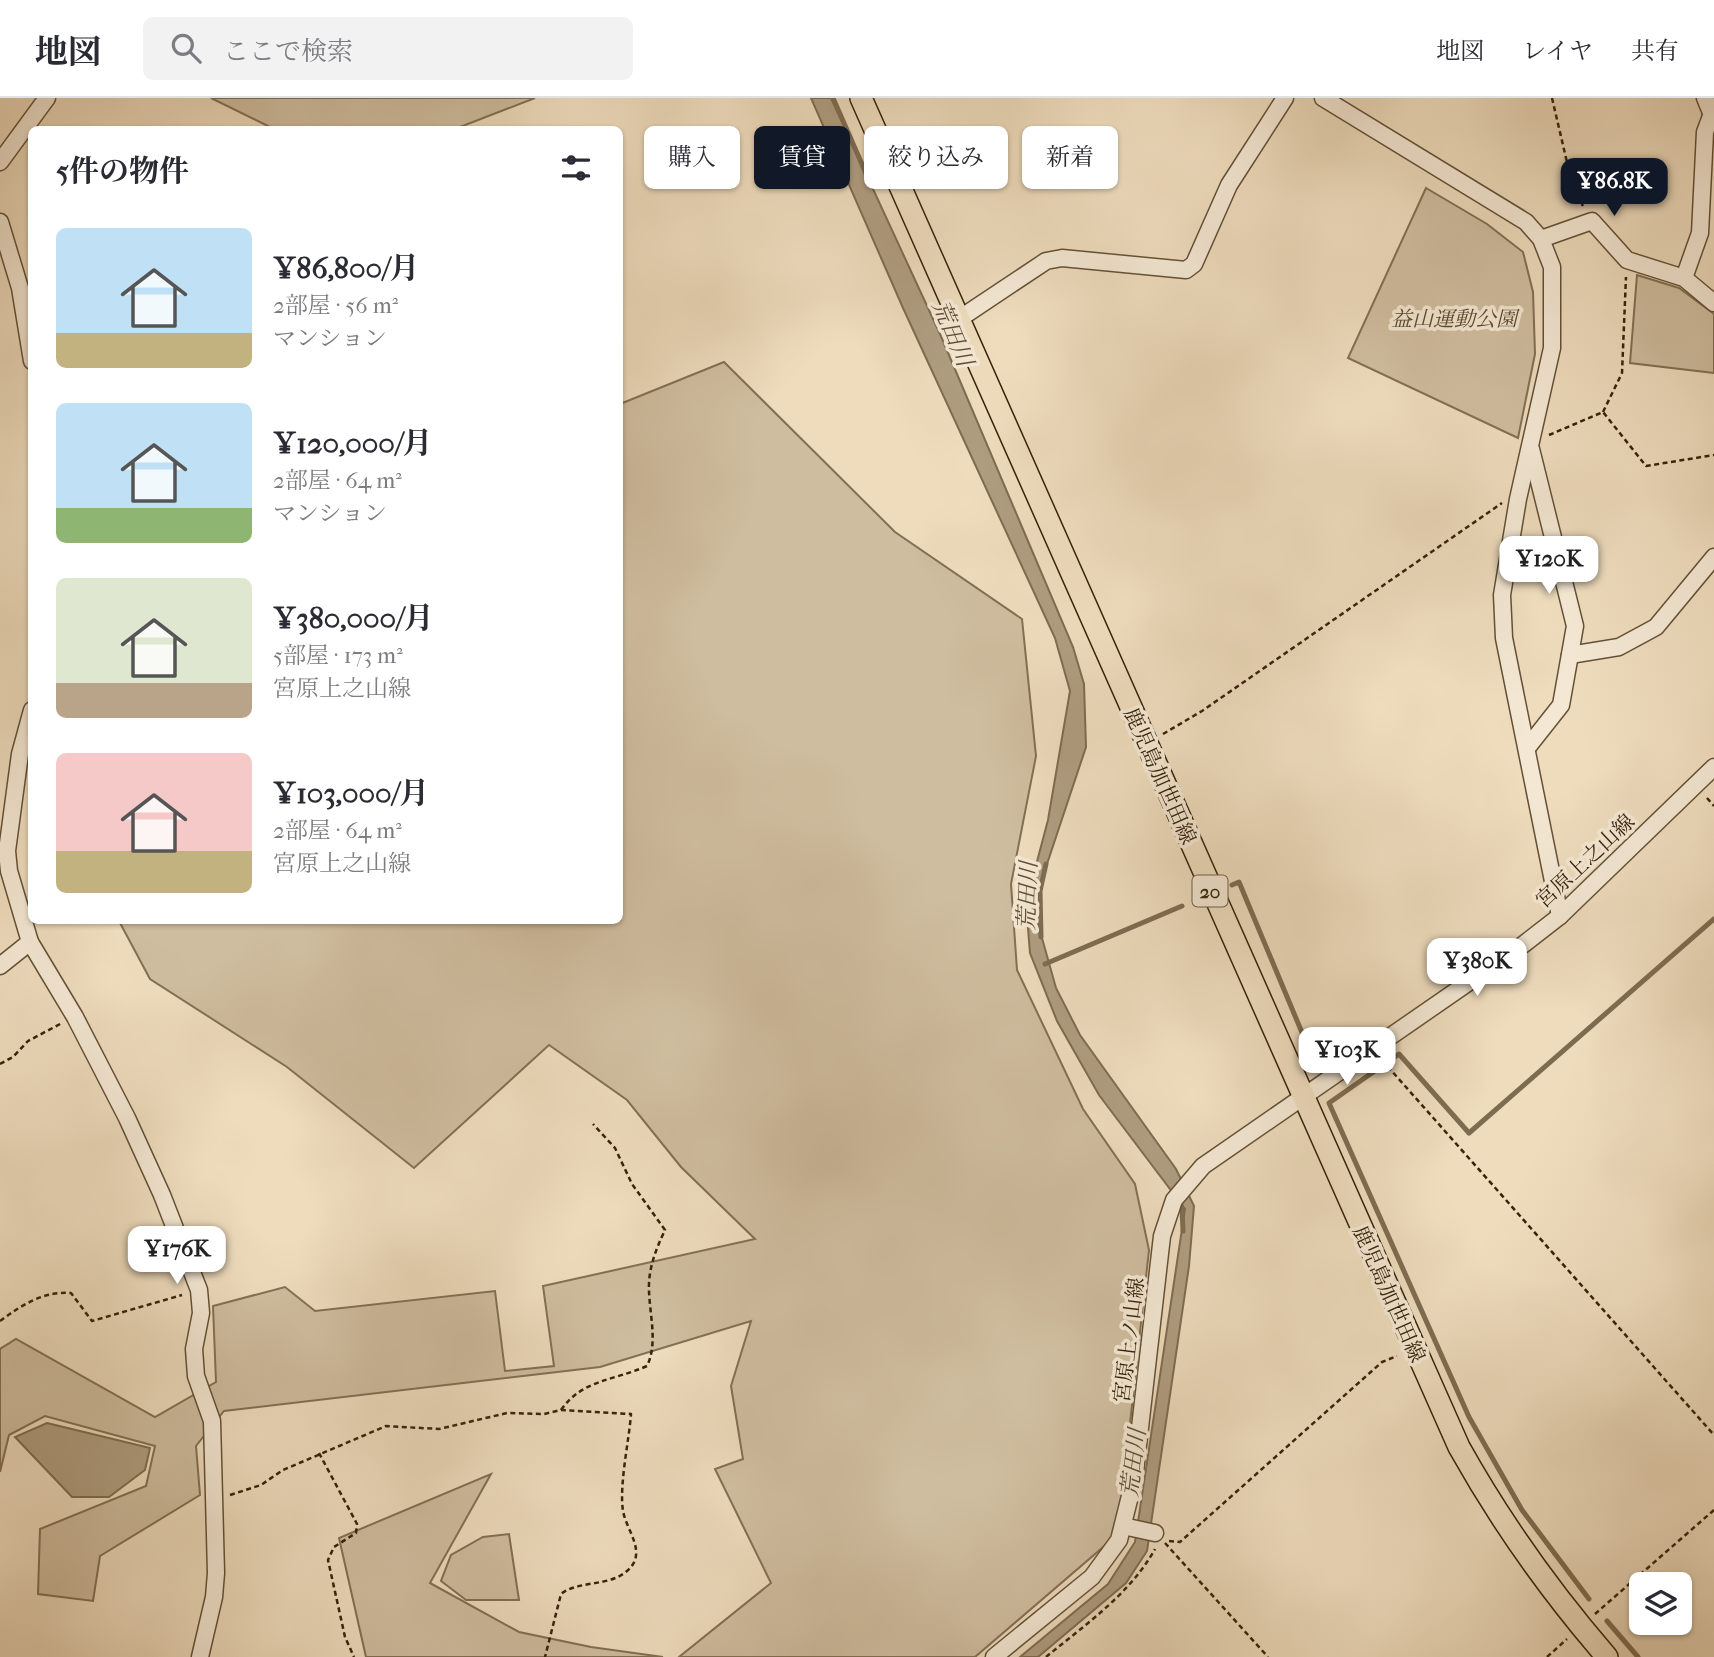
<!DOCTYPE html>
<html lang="ja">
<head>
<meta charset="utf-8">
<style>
  body { margin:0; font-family:"IM FELL French Canon","Noto Serif JP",serif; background:#f2f2f3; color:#2b2b33; height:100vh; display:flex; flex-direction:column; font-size:26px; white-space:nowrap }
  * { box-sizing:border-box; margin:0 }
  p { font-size:23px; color:#7c7c81 }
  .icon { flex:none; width:38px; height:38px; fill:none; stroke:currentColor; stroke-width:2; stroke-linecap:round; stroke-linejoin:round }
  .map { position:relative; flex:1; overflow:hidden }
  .side { position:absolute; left:28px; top:28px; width:595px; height:798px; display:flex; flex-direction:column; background:#fff; border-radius:10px; box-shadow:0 2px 5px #0004 }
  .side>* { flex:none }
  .top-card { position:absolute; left:644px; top:28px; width:665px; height:63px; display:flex; gap:14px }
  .tools { position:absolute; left:1629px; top:1474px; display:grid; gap:14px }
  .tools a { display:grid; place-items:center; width:63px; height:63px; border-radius:10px; background:#fff; box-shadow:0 2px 5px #0004; font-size:35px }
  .price { position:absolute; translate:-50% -60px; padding:0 16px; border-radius:14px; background:#fff; color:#222; font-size:23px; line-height:46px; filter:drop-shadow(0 2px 4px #0008) }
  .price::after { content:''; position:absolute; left:50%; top:42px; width:21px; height:16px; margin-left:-10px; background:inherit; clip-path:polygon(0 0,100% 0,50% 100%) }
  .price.on { background:#111827; color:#fff }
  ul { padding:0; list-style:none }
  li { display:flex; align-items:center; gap:21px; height:175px; padding:0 28px }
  li span { display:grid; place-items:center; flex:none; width:196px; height:140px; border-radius:10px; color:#555 }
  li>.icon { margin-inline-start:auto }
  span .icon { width:84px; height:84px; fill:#fffc; stroke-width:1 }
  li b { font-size:30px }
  h2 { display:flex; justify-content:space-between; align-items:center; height:84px; padding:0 28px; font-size:30px }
  .pill { padding:0 24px; border-radius:10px; background:#fff; box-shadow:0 2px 5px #0004; font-size:24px; line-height:63px }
  .pill.on { background:#111827; color:#fff }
  header { display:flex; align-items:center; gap:42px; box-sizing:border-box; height:98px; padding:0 35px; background:#fff; border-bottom:2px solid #e1e1e2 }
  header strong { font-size:33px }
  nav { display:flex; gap:38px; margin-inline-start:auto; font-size:24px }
  .search { width:490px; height:63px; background:#f2f2f3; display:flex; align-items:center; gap:18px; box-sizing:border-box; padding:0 24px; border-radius:10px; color:#7c7c81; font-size:26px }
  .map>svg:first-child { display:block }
</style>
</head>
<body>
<header>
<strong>地図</strong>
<div class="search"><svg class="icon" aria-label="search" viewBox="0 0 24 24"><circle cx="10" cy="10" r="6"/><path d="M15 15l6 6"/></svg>ここで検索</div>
<nav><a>地図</a><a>レイヤ</a><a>共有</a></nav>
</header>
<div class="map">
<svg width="1714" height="1559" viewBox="0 0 1714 1559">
  <rect width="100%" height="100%" fill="#eedcbd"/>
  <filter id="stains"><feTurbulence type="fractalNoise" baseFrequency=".00286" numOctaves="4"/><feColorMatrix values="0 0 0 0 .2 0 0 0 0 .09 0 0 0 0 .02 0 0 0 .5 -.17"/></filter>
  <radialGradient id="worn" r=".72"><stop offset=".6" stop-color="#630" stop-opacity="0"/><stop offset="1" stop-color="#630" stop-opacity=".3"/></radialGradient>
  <g fill="#cfbd9f" stroke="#827054" stroke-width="2">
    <polygon points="211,0 535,0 455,31 276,32"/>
    <polygon points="1426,90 1487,126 1523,154 1533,194 1535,256 1518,340 1348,260"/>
    <polygon points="1637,177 1679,190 1714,216 1714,275 1630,265"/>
    <polygon points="724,264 895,434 1022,521 1036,658 1011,786 1017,872 1083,1011 1135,1086 1149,1152 1119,1426 1109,1444 975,1559 679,1559 771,1485 715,1371 743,1361 731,1288 751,1223 600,1269 224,1313 196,1348 200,1397 100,1458 93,1503 38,1496 40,1431 146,1388 155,1348 45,1318 9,1337 0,1374 0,1251 16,1241 155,1319 216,1284 213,1208 285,1189 315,1213 495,1193 505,1273 554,1268 543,1188 755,1141 681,1069 627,1002 549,947 414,1070 287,969 150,881 119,823 620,822 620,306"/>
    <polygon points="491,1376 430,1485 519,1534 591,1549 663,1559 366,1559 339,1440"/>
    <polygon points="509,1436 519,1502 466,1502 441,1483 451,1457 483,1439"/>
  </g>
  <g fill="#af9d80" stroke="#7e6c51" stroke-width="2">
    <polygon points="811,0 831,0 940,236 1073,549 1084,586 1086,649 1033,808 1056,890 1080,937 1176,1071 1194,1108 1189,1168 1147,1453 1126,1485 1038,1559 1020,1559 1108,1486 1135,1444 1185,1111 1099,997 1057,923 1030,855 1026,805 1048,722 1070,593 1055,540 903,210"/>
    <polygon points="47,1325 150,1350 145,1372 109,1399 72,1399 15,1339"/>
  </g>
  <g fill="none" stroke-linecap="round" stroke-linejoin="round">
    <g stroke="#7e6c51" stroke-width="5">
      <polyline points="833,0 868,80"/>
      <polyline points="1232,787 1239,784 1316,968"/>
      <polyline points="1041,839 1040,793 1046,766"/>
      <polyline points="1045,866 1182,808"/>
      <polyline points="1178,1101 1182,1110 1183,1133"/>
      <polyline points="1589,1501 1522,1412 1469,1319 1329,1005 1399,956 1469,1035 1714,821"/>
      <polyline points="1607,1523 1638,1559"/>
    </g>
    <g stroke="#635137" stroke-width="19">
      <g id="minor">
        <polyline points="1323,0 1526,124 1541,141 1552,169 1552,250 1518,401 1502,497 1504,540 1560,818"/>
        <polyline points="1705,0 1714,22"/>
        <polyline points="0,64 47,0"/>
        <polyline points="0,124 20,190 32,263"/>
        <polyline points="1541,141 1592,123 1627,162 1684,180 1714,205"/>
        <polyline points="1684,180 1700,135 1705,34 1711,18"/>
        <polyline points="959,221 1046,163 1062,160 1186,172 1194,166 1229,87 1285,0"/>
        <polyline points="1570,557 1619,549 1656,529 1714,459"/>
        <polyline points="32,612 20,656 7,753 9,773 30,844 75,919 127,1020 162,1097 199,1192 201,1215 194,1251 196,1278 212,1323 216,1475 214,1499 200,1559"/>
        <polyline points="1527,650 1561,607 1575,528 1531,351"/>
        <polyline points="0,868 30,844"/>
        <polyline points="1123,1428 1155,1435"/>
        <polyline points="994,1559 1092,1479 1119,1442 1134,1382 1162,1138 1174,1102 1203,1068 1524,846 1560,818 1714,669"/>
      </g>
    </g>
    <g stroke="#35230a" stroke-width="24">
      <path id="major" d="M861,0L1459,1349C1502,1426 1549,1492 1607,1559"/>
    </g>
    <g stroke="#35230a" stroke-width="2.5" stroke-dasharray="5 3.5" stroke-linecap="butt">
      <polyline points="1552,0 1573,90 1583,108"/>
      <polyline points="1603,314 1622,275 1626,179"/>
      <polyline points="1549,337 1603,314 1646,368 1714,357"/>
      <polyline points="1163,636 1202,613 1502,405"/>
      <polyline points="1707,700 1714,708"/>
      <polyline points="1382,962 1714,1337"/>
      <polyline points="0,966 13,959 28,943 62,925"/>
      <path d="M0,1223C22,1207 43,1193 71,1195L92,1223L182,1197"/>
      <path d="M561,1312C583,1281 613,1283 647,1268C659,1243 648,1213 649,1185C650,1166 657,1149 665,1132L632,1086L615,1050L593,1026"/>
      <polyline points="319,1355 357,1426 356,1435 334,1449 328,1462 345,1539 354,1559"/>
      <path d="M230,1397L261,1387L283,1372L386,1328L439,1331L507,1315L544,1316L561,1312L631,1316C629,1343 619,1387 623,1413C627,1434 648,1455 627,1473C609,1489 579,1482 561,1496L545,1559"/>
      <polyline points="1169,1443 1180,1444 1382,1264 1397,1258"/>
      <polyline points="1165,1445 1268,1559"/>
      <polyline points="1595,1516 1714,1412"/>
      <path d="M1046,1559C1086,1526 1130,1496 1155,1451"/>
      <polyline points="1547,1559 1567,1541"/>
    </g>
    <use href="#minor" stroke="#f4e8d4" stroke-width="16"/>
    <use href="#major" stroke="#eedcbd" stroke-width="21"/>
  </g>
  <g text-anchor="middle" stroke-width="7" stroke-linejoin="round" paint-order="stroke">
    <rect fill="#f4e8d4" stroke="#6e5e47" stroke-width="2" x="1192.5" y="777.5" width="35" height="31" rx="5"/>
    <g font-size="19" font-weight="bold" fill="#35230a">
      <text x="1210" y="800">20</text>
    </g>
    <g font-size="21" font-style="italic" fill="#5c4a2f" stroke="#f4e8d4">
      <text x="1454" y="228">益山運動公園</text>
    </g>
    <g font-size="21" fill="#35230a" stroke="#f4e8d4">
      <text transform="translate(1160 678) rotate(66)" y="7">鹿児島加世田線</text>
      <text transform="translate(1585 763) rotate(-43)" y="7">宮原上之山線</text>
      <text transform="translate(1389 1196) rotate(66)" y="7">鹿児島加世田線</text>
      <text transform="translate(1129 1242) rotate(-83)" y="7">宮原上ノ山線</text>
    </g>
    <g font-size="23" font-style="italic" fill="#604e33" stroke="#f4e8d4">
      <text transform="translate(953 235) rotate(67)" y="8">荒田川</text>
      <text transform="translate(1027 798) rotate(-88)" y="8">荒田川</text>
      <text transform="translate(1133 1365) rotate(-83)" y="8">荒田川</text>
    </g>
  </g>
  <rect width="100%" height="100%" filter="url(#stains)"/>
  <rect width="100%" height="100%" fill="url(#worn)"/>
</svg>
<div class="tools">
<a><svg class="icon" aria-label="layers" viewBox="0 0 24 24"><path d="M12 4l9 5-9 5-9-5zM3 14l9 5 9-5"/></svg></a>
</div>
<b class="price on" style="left:1614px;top:120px">¥86.8K</b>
<b class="price" style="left:1549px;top:498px">¥120K</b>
<b class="price" style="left:1477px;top:900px">¥380K</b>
<b class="price" style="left:1347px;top:989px">¥103K</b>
<b class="price" style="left:177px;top:1188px">¥176K</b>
<div class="top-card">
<a class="pill">購入</a>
<a class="pill on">賃貸</a>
<a class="pill">絞り込み</a>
<a class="pill">新着</a>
</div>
<section class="side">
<h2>5件の物件<svg class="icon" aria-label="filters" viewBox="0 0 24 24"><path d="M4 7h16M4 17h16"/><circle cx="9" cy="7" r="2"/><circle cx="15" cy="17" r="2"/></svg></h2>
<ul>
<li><span style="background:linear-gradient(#bfe0f5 75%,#c2b280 0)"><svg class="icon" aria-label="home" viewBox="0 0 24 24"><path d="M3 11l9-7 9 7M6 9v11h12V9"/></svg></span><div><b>¥86,800/月</b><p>2部屋 · 56 m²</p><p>マンション</p></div></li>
<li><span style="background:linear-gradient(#bfe0f5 75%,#8fb573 0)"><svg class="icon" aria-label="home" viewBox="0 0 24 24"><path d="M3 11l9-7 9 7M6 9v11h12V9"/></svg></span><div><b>¥120,000/月</b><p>2部屋 · 64 m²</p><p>マンション</p></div></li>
<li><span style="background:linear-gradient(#dfe7d0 75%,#b9a48a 0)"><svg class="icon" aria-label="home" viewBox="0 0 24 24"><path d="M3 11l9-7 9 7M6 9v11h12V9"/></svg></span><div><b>¥380,000/月</b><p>5部屋 · 173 m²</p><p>宮原上之山線</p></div></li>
<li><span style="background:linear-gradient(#f6c9c9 70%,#c2b280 0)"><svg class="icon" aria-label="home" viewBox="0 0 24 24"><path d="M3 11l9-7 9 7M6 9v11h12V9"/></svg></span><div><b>¥103,000/月</b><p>2部屋 · 64 m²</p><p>宮原上之山線</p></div></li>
</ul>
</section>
</div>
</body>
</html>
